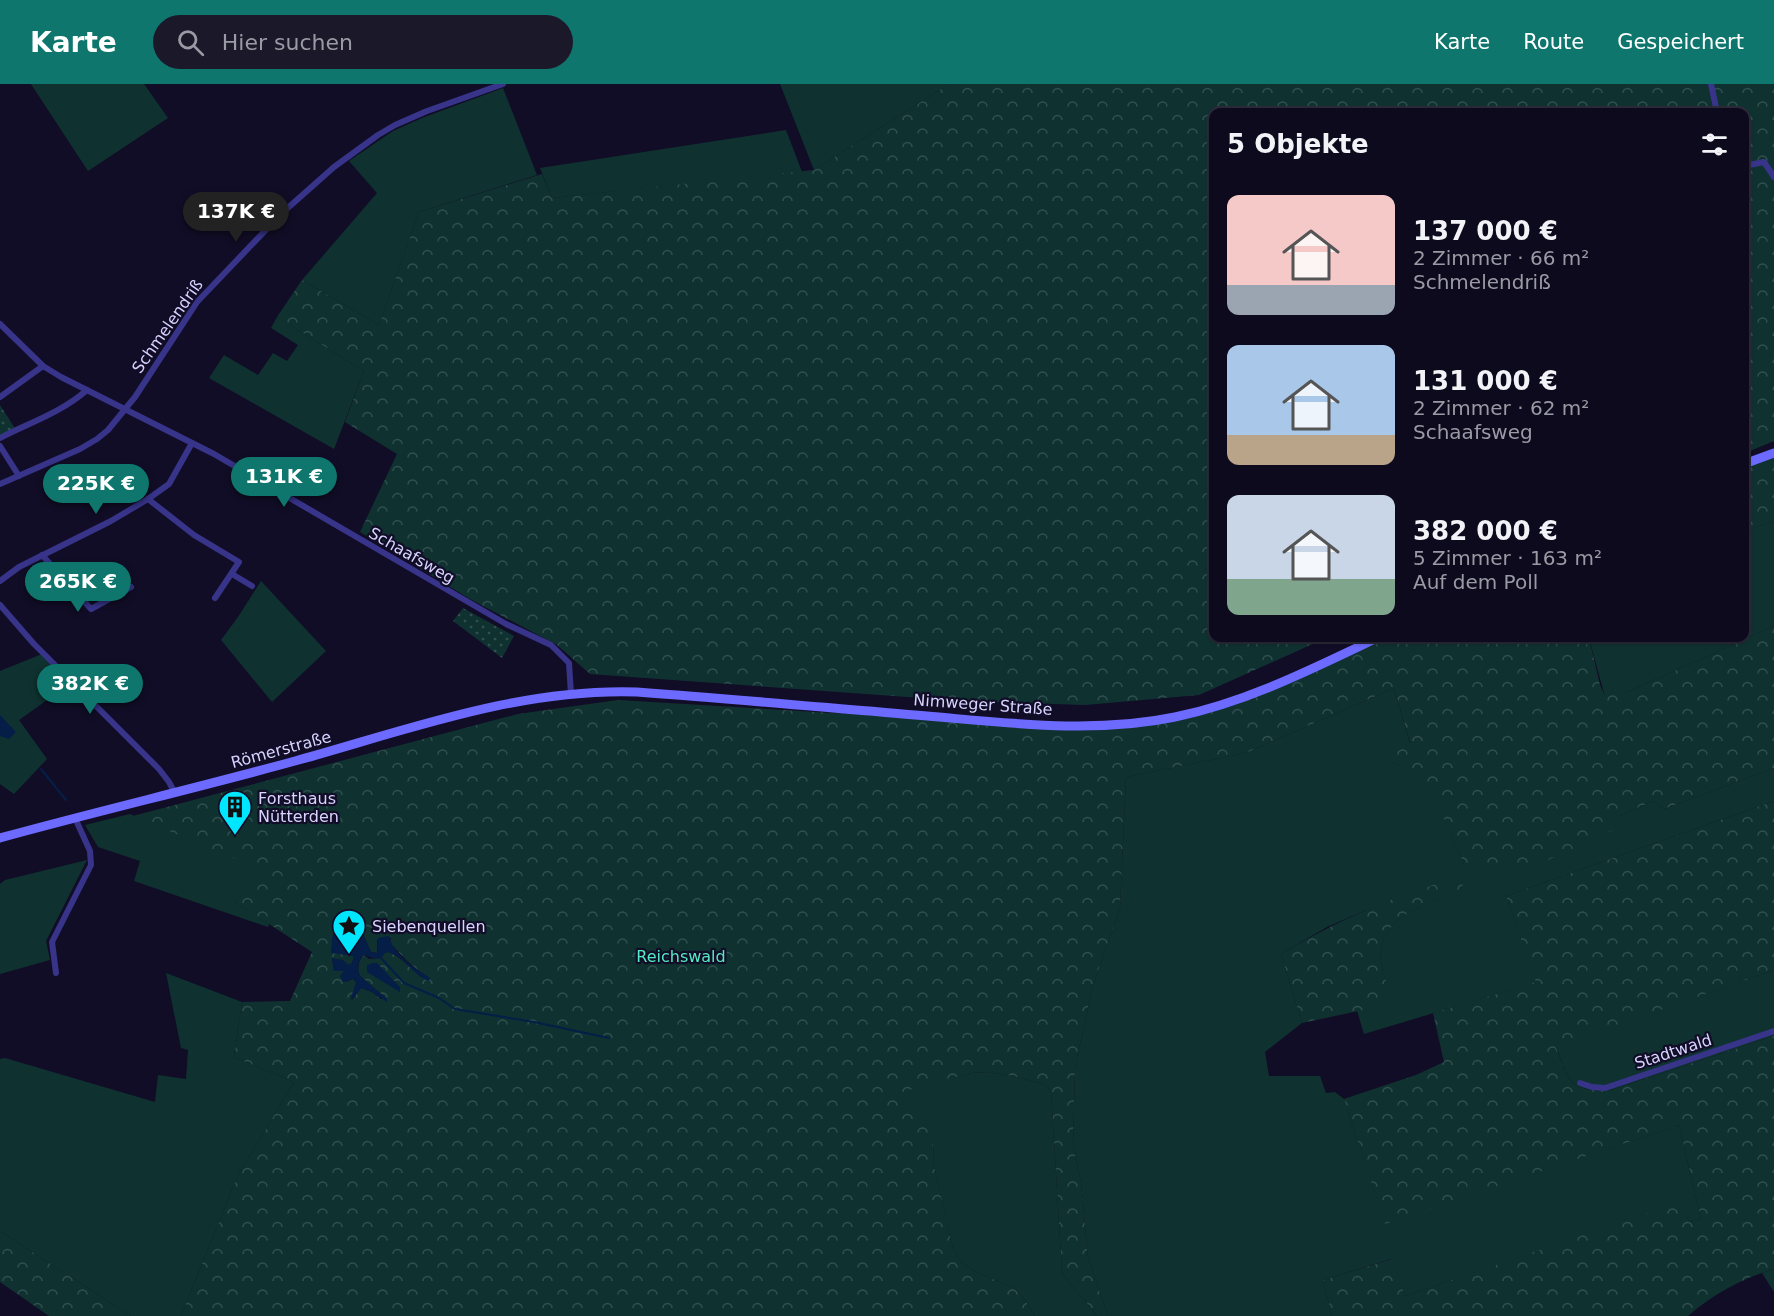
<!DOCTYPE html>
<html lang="de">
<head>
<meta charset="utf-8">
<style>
  body { margin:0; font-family:"DejaVu Sans",sans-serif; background:#1b182a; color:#f1f3f6; height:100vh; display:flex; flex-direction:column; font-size:22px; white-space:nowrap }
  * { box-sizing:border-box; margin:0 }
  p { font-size:20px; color:#9a9aa4 }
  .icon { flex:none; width:33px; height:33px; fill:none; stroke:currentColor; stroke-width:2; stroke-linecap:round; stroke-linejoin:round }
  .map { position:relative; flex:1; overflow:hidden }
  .details { position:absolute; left:1209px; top:24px; width:540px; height:534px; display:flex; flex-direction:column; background:#0d0a1d; border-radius:12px; box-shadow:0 2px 4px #0004,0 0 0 2px #2d2b3b }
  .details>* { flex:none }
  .price { position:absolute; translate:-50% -51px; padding:0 14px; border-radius:21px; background:#0f766e; color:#fff; font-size:20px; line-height:39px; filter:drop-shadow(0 2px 3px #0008) }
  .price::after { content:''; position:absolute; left:50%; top:36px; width:18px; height:14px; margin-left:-9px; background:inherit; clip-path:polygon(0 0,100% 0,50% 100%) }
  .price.on { background:#222; color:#fff }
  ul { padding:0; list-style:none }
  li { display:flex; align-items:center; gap:18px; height:150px; padding:0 18px }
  li span { display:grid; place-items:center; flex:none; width:168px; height:120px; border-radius:12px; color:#555 }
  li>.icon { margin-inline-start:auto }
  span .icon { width:72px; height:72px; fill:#fffc; stroke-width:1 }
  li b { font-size:26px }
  h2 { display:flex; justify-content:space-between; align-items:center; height:72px; padding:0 18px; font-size:26px }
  header { display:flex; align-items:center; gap:36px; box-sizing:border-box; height:84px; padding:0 30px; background:#0f766e; color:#fff }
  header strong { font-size:28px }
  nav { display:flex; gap:33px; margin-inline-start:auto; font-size:21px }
  .search { width:420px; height:54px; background:#1b182a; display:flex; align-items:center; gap:15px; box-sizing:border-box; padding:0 21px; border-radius:33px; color:#9a9aa4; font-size:22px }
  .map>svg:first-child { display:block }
</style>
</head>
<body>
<header>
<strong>Karte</strong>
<div class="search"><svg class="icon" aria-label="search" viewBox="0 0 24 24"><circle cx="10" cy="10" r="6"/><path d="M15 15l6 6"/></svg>Hier suchen</div>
<nav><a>Karte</a><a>Route</a><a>Gespeichert</a></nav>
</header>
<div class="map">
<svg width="1774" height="1232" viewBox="0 0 1774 1232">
  <defs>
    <pattern id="forest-crowns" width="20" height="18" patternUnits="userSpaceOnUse" patternTransform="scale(1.5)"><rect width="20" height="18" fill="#0f3230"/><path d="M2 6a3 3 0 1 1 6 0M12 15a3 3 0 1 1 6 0" fill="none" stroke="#314f4f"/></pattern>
    <pattern id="park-dots" width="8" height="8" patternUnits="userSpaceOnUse" patternTransform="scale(1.5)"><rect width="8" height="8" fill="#0f3230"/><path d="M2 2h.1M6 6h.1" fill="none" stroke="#314f4f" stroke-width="1.8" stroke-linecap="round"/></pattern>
  </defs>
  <rect width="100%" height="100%" fill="#110d27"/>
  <g fill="#0f3230">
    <polygon points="31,0 144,0 168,34 88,87"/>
    <polygon points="780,0 949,0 814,86"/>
    <polygon points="503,4 537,91 419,128 379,241 302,196 377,109 349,77 393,47 422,34"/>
    <polygon points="786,46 802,88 552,114 540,84"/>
    <polygon points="277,233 364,287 334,365 209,294 224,271 258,291 273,269 287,277 298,261 271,244"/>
    <polygon points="1774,437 1774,542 1630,607 1605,613 1589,554 1744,554 1745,447"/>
    <polygon points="261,497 326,567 272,618 221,556 238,533"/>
    <polygon points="42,570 71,599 19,636 47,675 14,710 0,700 0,587"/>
    <path d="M1394,604L1410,660L1392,678L1424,690L1464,780L1617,733L1653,717L1664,725L1774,684V717L1506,812L1537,898L1364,950L1357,927L1395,919C1391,909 1386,898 1383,888C1369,834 1424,822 1461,806L1463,793L1364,827L1327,843L1281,870L1302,939L1265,968L1269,992H1320L1326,1009L1335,1008L1344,1015L1385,1139L1679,1041L1701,1135L1689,1137L1680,1119L1405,1212L1391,1175L1323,1196L1332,1232H1108L1088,1174L1081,1098L1073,1063L1075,983L1093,901L1120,824L1126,693L1246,669Z"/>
    <polygon points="130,730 262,785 235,818 269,840 268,843 134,797 140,777 98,763 85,741"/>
    <polygon points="87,776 46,857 50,876 0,890 0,800 5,796"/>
    <path d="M1774,886V952L1608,1007C1568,1006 1569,997 1556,962Z"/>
    <polygon points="166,889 242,918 234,973 294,998 238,1091 181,1232 131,1232 0,1147 0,975 5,974 155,1018 158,991 186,995 188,966 181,964"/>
    <path d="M987,988L1013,992L1046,1001L1051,1008L1062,1188C1072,1204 1086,1216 1097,1232H1035L1021,1210L1012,1203L974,1187L962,1179L953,1165L948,1144L934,1082L933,1060L890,1010L971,989Z"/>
    <polygon points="1774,1185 1774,1208 1762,1189"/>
  </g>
  <g fill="url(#forest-crowns)" fill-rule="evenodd">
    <polygon points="949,0 1774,0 1774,357 1745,369 1744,28 1214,28 1214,554 1326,554 1199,611 1085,621 963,617 590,590 557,561 470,515 360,448 397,370 345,338 364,287 277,233 302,196 379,241 419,128 542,90 552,114 814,86"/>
    <polygon points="1774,371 1774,437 1745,447 1744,383"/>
    <path d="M1774,542V684L1664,725L1653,717L1617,733L1615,745L1522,788L1464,780L1424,691L1392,678L1393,663L1410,659L1394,604L1246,669L1126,693L1120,824L1093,901L1075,983L1073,1063L1081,1098L1088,1174L1108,1232H1097C1086,1216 1072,1204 1062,1188L1051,1008L1046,1001L1013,992L987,988L971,989L891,1011L928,1036L933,1060L934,1082L953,1165L962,1179L974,1187L1012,1203L1021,1210L1035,1232H181L238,1091L294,998L234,973L242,918L290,917L312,868L235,818L261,785L133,732L518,630L618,616L950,636L1123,640L1228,619L1376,554H1589L1600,601L1605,612L1630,607ZM352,835L357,837L371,868L377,869V856L391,854L390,859C402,872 412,883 428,893L423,894C411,886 403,874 389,868L382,869L381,874L369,875L364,871C358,876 357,885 360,892L387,915H381L372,908L361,904L352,916L356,898L353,895L346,898L340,892L345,887H334L332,875L343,876L348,881L352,879L354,872L347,871L337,841Z"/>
    <path d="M1774,717V886L1556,963C1569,997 1568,1006 1608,1007L1774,952V1185C1743,1194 1713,1210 1688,1232H1332L1323,1196L1392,1175L1405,1212L1680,1118L1689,1137L1701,1135L1679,1041L1385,1140L1344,1015L1416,991L1444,978L1433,929L1536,898L1506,812Z"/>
    <path d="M1463,793L1462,806C1424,822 1369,834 1383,888C1386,898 1392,909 1396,919L1302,939L1281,870C1325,844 1370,822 1419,806C1433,801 1447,795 1463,793Z"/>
    <polygon points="0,1147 131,1232 49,1232 0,1198"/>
  </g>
  <g fill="url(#park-dots)">
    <polygon points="0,321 16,346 0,354"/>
    <polygon points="463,524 514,552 502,574 453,537"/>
  </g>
  <g fill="#051e48">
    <polygon points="0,631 16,648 9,655 0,652"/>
    <path d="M349,835L357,837L371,868L377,869L378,854L389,852C393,871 415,884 430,894L429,897C412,891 404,870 386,868L381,874C371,875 372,873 364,871C357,876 357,885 360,892L387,915V918L372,908L361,904L350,917L356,898L353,895L343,898L340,892L344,887H334L332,874L343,876L348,881L352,879L354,872L331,869C333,849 330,846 349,835Z"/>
    <polygon points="373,879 377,879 400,903 400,908 367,888 367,881"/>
  </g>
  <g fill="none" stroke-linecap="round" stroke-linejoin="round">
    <g stroke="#051e48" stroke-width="2">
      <polyline points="41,685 66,716"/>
      <polyline points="381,874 404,899 439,914 455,925 534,938 609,954"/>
    </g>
    <g stroke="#37348a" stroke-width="6">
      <polyline points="1711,0 1717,28"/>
      <polyline points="1744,82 1764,78 1774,93"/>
      <polyline points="0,240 43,282 61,293 214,370 506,540 551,561 569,579 571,610"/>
      <polyline points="0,313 43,282"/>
      <path d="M0,354C29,339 62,328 87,306"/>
      <polyline points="0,362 19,392"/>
      <polyline points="0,400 80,365 97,355 108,346 135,313 197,218 281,130 334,83 378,51 395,41 427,27 503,0"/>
      <polyline points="148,415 194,451 239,478 215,514"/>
      <polyline points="42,471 91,525 131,503"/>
      <polyline points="232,490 252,502"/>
      <polyline points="0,497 19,483 111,437 148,415 169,400 192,359"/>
      <polyline points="0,521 34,560 159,685 169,698 175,709"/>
      <polyline points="56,889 52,858 91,781 90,767 75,734"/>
      <polyline points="1580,999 1592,1003 1605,1004 1774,947"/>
    </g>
    <g stroke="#6d6aff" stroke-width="9">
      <polyline points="1744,380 1774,369"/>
      <path d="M0,754C98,727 197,704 295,677C407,646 519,604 637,608C734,615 830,624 927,632C1009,639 1094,650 1175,633C1247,618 1312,585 1377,554"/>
    </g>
  </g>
  <defs>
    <g id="building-pin" transform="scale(1.725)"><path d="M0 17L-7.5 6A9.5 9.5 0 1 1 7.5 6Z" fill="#00e6fe" stroke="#110d27"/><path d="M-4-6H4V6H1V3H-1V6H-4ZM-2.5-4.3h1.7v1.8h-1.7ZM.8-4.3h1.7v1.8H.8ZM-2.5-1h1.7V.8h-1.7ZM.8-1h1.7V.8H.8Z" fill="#111"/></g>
    <g id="sight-pin" transform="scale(1.725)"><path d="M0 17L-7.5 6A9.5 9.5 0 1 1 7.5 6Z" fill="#00e6fe" stroke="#110d27"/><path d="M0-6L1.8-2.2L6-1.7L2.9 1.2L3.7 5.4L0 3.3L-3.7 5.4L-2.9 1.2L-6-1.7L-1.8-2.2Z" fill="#111"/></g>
  </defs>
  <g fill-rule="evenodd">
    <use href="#building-pin" x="235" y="723"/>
    <use href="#sight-pin" x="349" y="842"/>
  </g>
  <g text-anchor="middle" stroke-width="4.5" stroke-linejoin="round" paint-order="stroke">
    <g font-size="16" fill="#d8d3ff" stroke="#110d27">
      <text transform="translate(167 242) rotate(-55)" y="6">Schmelendriß</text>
      <text transform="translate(412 471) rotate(30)" y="6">Schaafsweg</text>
      <text transform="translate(983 620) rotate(4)" y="6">Nimweger Straße</text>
      <text transform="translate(281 665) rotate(-15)" y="6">Römerstraße</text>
      <text transform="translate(1673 967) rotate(-18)" y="6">Stadtwald</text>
    </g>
    <g font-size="16" fill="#d8d3ff" stroke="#110d27" text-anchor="start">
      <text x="258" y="720">Forsthaus<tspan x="258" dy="18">Nütterden</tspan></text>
      <text x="372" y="848">Siebenquellen</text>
    </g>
    <g font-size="16" fill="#54eac4" stroke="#110d27">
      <text x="681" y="878">Reichswald</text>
    </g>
  </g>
</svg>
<b class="price on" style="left:236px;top:159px">137K €</b>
<b class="price" style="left:284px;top:424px">131K €</b>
<b class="price" style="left:96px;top:431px">225K €</b>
<b class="price" style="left:78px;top:529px">265K €</b>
<b class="price" style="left:90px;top:631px">382K €</b>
<section class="details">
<h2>5 Objekte<svg class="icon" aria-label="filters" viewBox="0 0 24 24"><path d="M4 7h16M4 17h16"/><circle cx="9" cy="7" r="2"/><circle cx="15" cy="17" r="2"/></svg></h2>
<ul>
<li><span style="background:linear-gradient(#f6c9c9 75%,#9aa5b1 0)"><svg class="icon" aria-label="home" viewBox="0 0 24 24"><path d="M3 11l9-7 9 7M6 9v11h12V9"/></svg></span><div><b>137 000 €</b><p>2 Zimmer · 66 m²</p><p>Schmelendriß</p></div></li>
<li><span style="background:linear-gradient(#a9c7e8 75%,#b9a48a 0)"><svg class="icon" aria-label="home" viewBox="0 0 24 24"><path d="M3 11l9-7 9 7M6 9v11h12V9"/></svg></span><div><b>131 000 €</b><p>2 Zimmer · 62 m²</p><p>Schaafsweg</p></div></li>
<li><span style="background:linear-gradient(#c9d6e8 70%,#7fa58c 0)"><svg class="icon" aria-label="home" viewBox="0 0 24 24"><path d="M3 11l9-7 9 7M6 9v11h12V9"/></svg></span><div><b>382 000 €</b><p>5 Zimmer · 163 m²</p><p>Auf dem Poll</p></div></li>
</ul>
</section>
</div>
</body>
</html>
